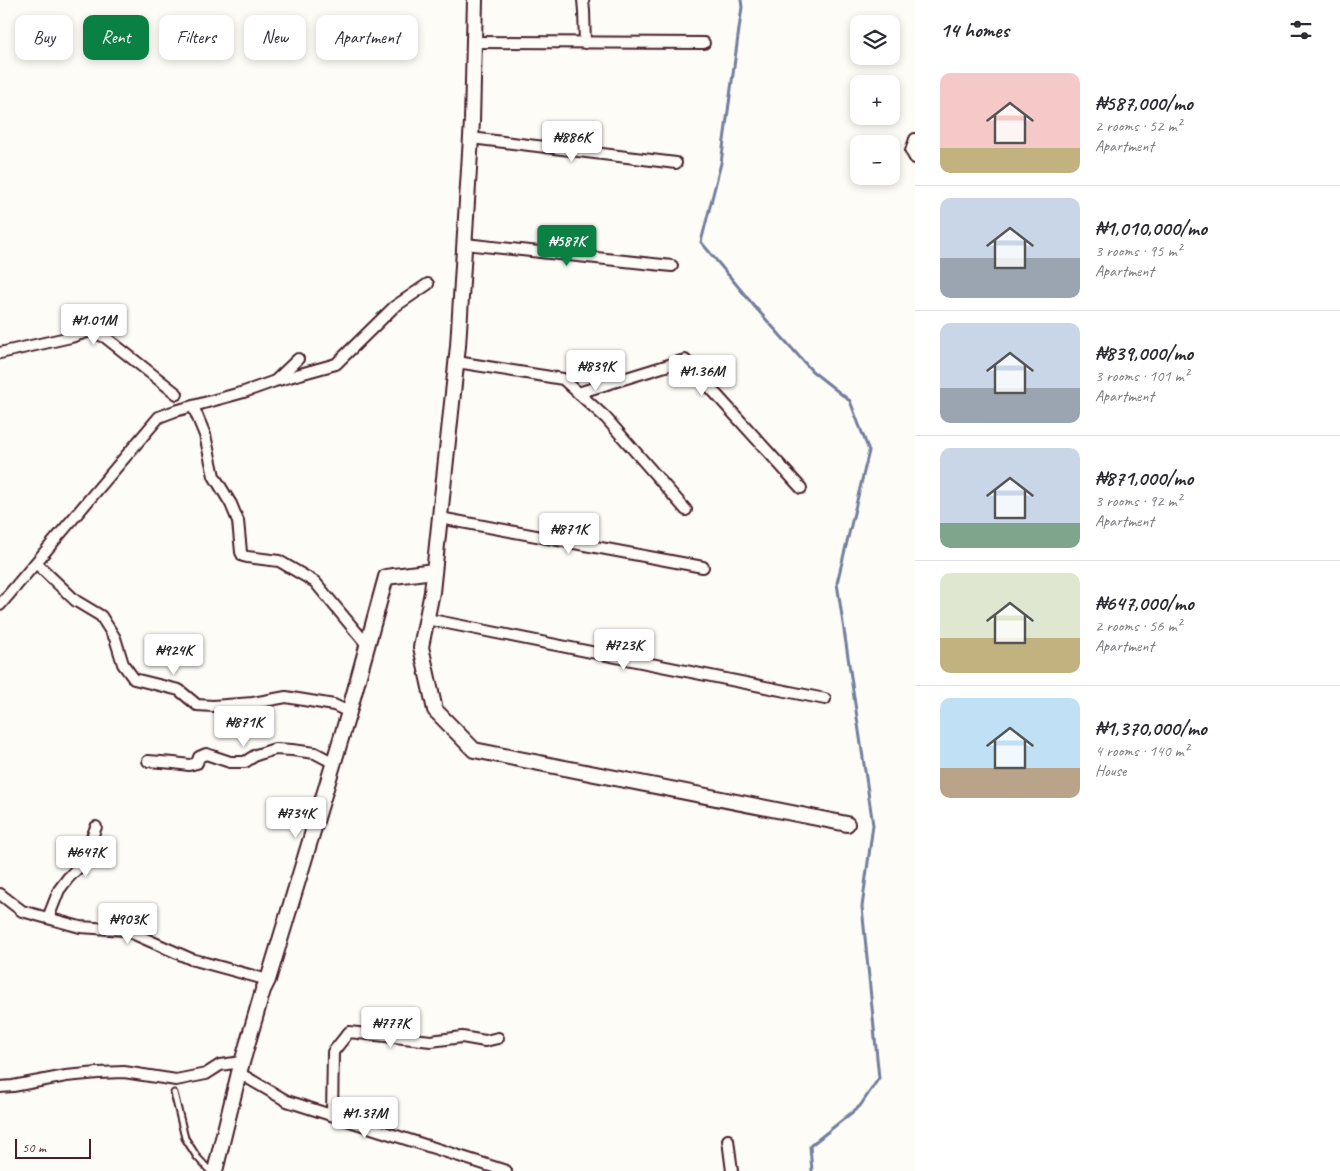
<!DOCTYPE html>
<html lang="en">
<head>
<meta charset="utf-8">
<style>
  body { margin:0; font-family:Caveat,sans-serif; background:#f7f7f7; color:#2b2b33; height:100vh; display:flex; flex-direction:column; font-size:19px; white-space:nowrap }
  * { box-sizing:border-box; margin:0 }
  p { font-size:16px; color:#7c7c81 }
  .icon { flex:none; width:28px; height:28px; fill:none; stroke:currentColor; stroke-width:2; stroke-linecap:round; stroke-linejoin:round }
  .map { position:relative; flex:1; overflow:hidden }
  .sheet { display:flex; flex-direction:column; background:#fff; width:425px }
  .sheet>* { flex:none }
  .guide { position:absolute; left:15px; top:15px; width:475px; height:45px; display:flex; gap:10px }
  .fabs { position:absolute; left:850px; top:15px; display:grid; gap:10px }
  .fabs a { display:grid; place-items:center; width:50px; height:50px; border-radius:10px; background:#fff; box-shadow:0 2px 8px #0003; font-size:25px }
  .scale { position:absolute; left:15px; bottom:12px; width:76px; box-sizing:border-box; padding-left:5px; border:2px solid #4a1f2b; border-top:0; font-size:14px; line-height:18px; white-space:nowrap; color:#4a1f2b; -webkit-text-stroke:4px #fdfcf7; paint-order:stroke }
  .price { position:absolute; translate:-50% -42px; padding:0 11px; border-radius:5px; background:#fff; color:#222; font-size:16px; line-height:32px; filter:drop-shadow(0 1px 2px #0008) }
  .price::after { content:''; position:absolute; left:50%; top:30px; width:15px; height:11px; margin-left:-8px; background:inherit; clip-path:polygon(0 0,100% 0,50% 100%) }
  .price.selected { background:#0b8043; color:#fff }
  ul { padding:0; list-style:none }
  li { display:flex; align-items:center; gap:15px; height:125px; padding:0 25px }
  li+li { border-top:1px solid #e1e1e2 }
  li span { display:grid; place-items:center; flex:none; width:140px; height:100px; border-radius:10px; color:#555 }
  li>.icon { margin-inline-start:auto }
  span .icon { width:60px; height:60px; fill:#fffc; stroke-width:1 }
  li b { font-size:21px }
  h2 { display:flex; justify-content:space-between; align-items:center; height:60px; padding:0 25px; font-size:21px }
  .tag { padding:0 18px; border-radius:10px; background:#fff; box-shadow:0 2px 8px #0003; font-size:18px; line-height:45px }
  .tag.selected { background:#0b8043; color:#fff }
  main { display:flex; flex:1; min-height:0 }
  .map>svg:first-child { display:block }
</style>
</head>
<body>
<main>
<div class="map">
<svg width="915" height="1171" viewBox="0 0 915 1171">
  <rect width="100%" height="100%" fill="#fdfcf7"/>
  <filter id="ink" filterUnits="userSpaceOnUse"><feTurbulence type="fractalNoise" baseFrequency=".02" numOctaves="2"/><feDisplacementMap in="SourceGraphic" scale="10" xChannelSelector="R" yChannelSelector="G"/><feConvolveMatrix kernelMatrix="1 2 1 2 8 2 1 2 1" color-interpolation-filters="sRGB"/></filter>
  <g filter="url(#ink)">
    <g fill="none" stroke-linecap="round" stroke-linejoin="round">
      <polyline stroke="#727e9c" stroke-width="3" points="741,0 742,7 721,163 701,242 755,307 812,371 850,401 869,451 837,583 873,825 862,907 879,1078 860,1106 810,1146 812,1171"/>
      <g stroke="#4a1f2b" stroke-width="9">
        <polyline id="lane" points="174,1093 185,1138 197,1157 210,1171"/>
      </g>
      <g stroke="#4a1f2b" stroke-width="14">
        <g id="street">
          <polyline points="583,0 584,11 585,43"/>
          <polyline points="474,42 704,43"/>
          <polyline points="471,138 676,163"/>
          <polyline points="915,139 911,151 915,158"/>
          <polyline points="465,244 672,266"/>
          <polyline points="0,353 71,337 90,331 105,337 177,394"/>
          <polyline points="457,362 563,379 606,418 686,510"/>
          <polyline points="276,380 298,359"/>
          <polyline points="578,393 685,360 801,488"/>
          <polyline points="193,406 205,435 214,476 231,504 238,521 241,552 243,556 247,557 279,561 315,582 368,646"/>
          <polyline points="440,518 703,567"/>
          <polyline points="36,563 76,601 101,616 115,638 123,664 134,679 179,690 197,705 213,706 253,703 286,697 334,705 349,712"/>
          <polyline points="0,605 159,417 175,411 244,392 275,381 336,364 394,307 428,284"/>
          <polyline points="427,619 825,699"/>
          <polyline points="148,761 174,763 189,765 197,763 199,757 206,754 230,762 245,762 256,755 275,749 292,750 315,753 334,763"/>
          <polyline points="0,894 22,911 80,927 125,930 191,959 268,980"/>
          <polyline points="48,918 59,890 68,878 78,868 87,850 96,827"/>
          <polyline points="239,1073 287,1101 506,1171"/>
          <polyline points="0,1087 13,1086 66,1076 98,1073 124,1072 176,1080 206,1074 220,1065 242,1062"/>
          <polyline points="332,1115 333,1052 349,1032 431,1041 462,1037 485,1041 498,1038"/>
          <polyline points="728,1140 732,1171"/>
        </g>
      </g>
      <g stroke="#4a1f2b" stroke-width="18">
        <g id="secondary">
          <polyline points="475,0 472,121 458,346 432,592 421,647 435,710 474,750 847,824"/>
          <polyline points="215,1171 239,1073 263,990 268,980 349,712 386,577 434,571"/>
        </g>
      </g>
      <use href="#lane" stroke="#fdfcf7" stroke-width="5"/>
      <use href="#street" stroke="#fdfcf7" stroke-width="10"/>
      <use href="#secondary" stroke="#fdfcf7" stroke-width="14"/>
    </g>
  </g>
</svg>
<div class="fabs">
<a><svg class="icon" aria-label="layers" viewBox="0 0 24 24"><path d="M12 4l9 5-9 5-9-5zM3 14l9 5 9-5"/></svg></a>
<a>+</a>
<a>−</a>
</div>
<div class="scale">50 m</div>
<b class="price" style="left:572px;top:163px">₦886K</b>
<b class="price selected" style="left:567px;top:267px">₦587K</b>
<b class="price" style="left:94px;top:346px">₦1.01M</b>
<b class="price" style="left:596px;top:392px">₦839K</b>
<b class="price" style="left:702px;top:397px">₦1.36M</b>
<b class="price" style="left:569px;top:555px">₦871K</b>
<b class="price" style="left:624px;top:671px">₦723K</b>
<b class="price" style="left:174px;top:676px">₦924K</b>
<b class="price" style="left:244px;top:748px">₦871K</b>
<b class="price" style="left:296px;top:839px">₦734K</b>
<b class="price" style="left:86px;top:878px">₦647K</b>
<b class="price" style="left:128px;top:945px">₦903K</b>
<b class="price" style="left:391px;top:1049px">₦777K</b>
<b class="price" style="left:365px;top:1139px">₦1.37M</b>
<div class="guide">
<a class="tag">Buy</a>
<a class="tag selected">Rent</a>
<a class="tag">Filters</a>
<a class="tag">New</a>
<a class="tag">Apartment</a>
</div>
</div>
<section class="sheet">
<h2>14 homes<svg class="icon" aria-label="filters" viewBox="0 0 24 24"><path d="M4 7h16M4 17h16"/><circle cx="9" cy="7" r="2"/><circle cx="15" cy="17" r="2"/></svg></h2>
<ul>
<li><span style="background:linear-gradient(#f6c9c9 75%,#c2b280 0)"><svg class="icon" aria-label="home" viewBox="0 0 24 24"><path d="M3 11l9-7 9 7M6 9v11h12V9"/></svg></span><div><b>₦587,000/mo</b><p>2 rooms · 52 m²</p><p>Apartment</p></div></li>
<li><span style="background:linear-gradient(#c9d6e8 60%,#9aa5b1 0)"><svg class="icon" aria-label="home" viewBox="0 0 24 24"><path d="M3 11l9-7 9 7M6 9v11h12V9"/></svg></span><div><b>₦1,010,000/mo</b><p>3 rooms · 95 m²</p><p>Apartment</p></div></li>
<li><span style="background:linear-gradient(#c9d6e8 65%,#9aa5b1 0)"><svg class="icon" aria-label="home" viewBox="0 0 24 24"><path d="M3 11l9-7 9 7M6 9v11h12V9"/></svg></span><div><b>₦839,000/mo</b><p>3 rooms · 101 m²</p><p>Apartment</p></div></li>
<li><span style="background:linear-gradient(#c9d6e8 75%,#7fa58c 0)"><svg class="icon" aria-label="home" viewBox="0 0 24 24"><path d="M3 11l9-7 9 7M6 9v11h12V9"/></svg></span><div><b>₦871,000/mo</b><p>3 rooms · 92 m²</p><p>Apartment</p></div></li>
<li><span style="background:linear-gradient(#dfe7d0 65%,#c2b280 0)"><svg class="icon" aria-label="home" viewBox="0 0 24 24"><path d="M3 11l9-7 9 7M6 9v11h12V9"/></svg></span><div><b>₦647,000/mo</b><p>2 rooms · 56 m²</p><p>Apartment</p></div></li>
<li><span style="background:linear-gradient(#bfe0f5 70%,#b9a48a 0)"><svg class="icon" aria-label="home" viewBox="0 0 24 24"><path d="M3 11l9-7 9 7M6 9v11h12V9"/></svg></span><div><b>₦1,370,000/mo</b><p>4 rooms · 140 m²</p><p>House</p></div></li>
</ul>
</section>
</main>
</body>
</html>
